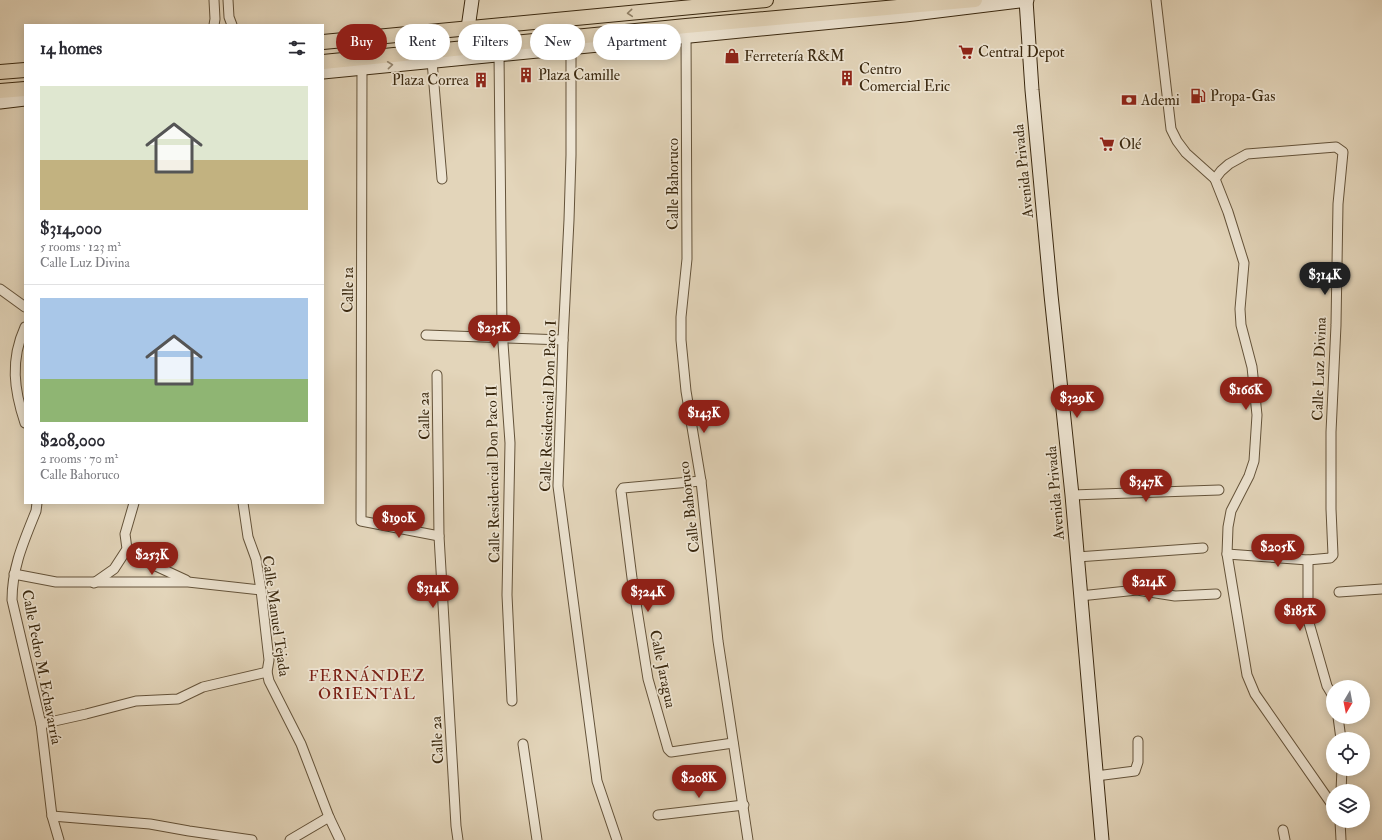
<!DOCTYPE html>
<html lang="en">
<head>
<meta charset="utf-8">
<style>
  body { margin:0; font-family:"IM FELL Double Pica",serif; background:#f2f2f3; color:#2b2b33; height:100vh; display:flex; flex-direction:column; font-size:15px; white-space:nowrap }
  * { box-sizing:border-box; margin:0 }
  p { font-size:13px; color:#7c7c81 }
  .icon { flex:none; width:22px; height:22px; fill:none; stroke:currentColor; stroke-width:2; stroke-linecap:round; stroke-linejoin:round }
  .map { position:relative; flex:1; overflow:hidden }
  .sheet { position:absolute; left:24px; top:24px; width:300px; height:480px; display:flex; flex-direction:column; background:#fff; border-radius:0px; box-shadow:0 2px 10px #0003 }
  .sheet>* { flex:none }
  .guide { position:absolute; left:336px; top:24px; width:380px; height:36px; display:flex; gap:8px }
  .needle { width:26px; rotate:190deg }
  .buttons { position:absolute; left:1326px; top:680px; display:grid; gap:8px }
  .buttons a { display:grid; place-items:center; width:44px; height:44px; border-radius:50%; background:#fff; box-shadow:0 2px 10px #0003; font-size:20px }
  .price { position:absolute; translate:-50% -34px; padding:0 9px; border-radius:14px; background:#8f2418; color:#fff; font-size:13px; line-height:26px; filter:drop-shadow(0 1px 2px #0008) }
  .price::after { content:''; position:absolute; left:50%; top:24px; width:12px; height:9px; margin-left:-6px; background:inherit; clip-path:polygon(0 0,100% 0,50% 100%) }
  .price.current { background:#222; color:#fff }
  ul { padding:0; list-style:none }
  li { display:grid; align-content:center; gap:8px; height:212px; padding:0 16px }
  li+li { border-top:1px solid #e1e1e2 }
  li span { display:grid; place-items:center; height:124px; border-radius:0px; color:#555 }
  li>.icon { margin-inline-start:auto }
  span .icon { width:72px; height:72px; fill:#fffc; stroke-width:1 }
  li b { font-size:17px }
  h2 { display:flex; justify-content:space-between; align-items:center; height:48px; padding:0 16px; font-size:17px }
  .tag { padding:0 14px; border-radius:18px; background:#fff; box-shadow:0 2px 10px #0003; font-size:14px; line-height:36px }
  .tag.current { background:#8f2418; color:#fff }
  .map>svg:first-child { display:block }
</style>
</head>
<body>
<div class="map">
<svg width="1382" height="840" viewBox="0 0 1382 840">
  <rect width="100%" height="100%" fill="#e3d5ba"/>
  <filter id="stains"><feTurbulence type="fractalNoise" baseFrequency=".005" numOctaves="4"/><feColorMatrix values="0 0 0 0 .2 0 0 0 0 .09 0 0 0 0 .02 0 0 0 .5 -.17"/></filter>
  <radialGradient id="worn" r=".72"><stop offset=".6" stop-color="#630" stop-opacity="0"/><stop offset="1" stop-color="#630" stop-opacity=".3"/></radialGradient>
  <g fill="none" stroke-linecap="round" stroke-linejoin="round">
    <g stroke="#64533a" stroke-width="11">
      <g id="street">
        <polyline points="214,0 215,19 214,25"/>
        <polyline points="228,0 229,17 232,25"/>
        <polyline points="1156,0 1171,129 1177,141 1186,153 1215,179 1228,212 1244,263 1240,309 1241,325 1252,367 1257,415 1254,461 1249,476 1231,511 1228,527 1227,554 1247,675 1255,694 1333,806"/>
        <polyline points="686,30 687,259 681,317 681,340 686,391 701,481 718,641 748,840"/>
        <polyline points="571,42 571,155 569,220 563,340 558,486 597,781 617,840"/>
        <polyline points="499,54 502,329 510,443 507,595 512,701"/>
        <polyline points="432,61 442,179"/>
        <polyline points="362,63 361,521 439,536"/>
        <polyline points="1215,179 1221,171 1229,164 1247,154 1336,147 1343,152 1338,204 1336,325 1331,432 1331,509 1333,555 1330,558 1308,560 1227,554"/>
        <polyline points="0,289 25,307"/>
        <path d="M25,327C10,360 14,390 25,423"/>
        <polyline points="426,335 563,340"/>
        <polyline points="437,375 439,536 456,826 458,840"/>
        <polyline points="701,481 623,488 621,491 632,578 648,679 668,749 671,752 733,743"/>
        <polyline points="1072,495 1219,490"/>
        <path d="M37,503L36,511C24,541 12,567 12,600L41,724L52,816L59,840"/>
        <polyline points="243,503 248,537 256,559 261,590 269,660 267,672 269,681 301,744 329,817 340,840"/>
        <polyline points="127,549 147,562 186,580"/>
        <polyline points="1077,557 1203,548"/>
        <polyline points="1308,560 1308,613 1309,623 1327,686 1333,696"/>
        <polyline points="14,574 56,582 188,582 261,590"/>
        <polyline points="94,583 114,569 127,549 125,534 134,503"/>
        <polyline points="1339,592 1382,589"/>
        <polyline points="1080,596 1137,590 1175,596 1216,594"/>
        <polyline points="1338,717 1341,739"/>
        <polyline points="41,724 86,714 136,701 178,699 203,687 267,672"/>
        <polyline points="523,744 537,840"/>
        <polyline points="1096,776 1135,771 1138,762 1138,741"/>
        <polyline points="1341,791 1342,769"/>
        <polyline points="658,815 744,805"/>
        <polyline points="52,816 150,824 189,831 252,840"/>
        <polyline points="1340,821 1341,840"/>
        <polyline points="1283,830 1285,840"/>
        <polyline points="290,840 329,817"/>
      </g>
    </g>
    <g stroke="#3a280f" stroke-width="15">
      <g id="secondary">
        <polyline points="1026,0 1032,90 1051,295 1072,495 1102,840"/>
        <polyline points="468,28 472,0"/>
        <polyline points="323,72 905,15 1027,0"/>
        <polyline points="0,102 25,99"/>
      </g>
    </g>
    <g stroke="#3a280f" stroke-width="16">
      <g id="primary">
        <polyline points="323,42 766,0"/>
        <polyline points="323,62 686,26 975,0"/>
        <polyline points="0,72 25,70"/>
        <polyline points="0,91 25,89"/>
      </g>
    </g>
    <use href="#street" stroke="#ede4d2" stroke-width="9"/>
    <use href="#secondary" stroke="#ede4d2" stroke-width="13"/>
    <use href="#primary" stroke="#e3d5ba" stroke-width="14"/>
  </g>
  <defs><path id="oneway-chevron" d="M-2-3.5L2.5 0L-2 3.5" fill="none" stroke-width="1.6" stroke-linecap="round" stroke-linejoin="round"/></defs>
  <use stroke="#8e7e64" href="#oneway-chevron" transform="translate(630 13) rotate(175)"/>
  <use stroke="#948670" href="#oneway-chevron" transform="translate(390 65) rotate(-6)"/>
  <defs>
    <g id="supermarket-bare" transform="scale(1.2)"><path d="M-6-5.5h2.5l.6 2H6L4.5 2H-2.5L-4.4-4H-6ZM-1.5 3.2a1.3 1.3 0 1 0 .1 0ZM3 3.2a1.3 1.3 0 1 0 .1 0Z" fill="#8f2418" stroke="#ede4d2" stroke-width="2.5" paint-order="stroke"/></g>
    <g id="shop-bare" transform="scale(1.2)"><path d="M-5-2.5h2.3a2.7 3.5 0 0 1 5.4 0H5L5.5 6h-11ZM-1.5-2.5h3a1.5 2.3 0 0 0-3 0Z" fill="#8f2418" stroke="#ede4d2" stroke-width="2.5" paint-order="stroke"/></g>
    <g id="building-bare" transform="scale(1.2)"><path d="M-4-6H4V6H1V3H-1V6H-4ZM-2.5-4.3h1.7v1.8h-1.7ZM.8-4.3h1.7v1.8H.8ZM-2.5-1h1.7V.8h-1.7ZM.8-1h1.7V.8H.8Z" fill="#8f2418" stroke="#ede4d2" stroke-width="2.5" paint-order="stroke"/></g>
    <g id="fuel-bare" transform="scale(1.2)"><path d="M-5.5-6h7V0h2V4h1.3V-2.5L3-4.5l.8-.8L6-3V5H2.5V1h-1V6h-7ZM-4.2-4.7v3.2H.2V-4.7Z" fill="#8f2418" stroke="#ede4d2" stroke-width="2.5" paint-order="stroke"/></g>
    <g id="bank-bare" transform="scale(1.2)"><path d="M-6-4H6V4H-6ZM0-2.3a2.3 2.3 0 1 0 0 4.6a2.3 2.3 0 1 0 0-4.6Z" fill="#8f2418" stroke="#ede4d2" stroke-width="2.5" paint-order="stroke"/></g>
  </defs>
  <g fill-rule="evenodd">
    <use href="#supermarket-bare" x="966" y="52"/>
    <use href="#shop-bare" x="732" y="56"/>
    <use href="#building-bare" x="526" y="75"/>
    <use href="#building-bare" x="847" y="78"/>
    <use href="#building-bare" x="481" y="80"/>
    <use href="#fuel-bare" x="1198" y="96"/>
    <use href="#bank-bare" x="1129" y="100"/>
    <use href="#supermarket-bare" x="1107" y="144"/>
  </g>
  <g text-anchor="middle" stroke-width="3.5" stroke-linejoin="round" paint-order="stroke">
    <g font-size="15" fill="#3a280f" stroke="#ede4d2" text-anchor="start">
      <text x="978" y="57">Central Depot</text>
      <text x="744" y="61">Ferretería R&amp;M</text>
      <text x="859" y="74">Centro<tspan x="859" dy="17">Comercial Eric</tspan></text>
      <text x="538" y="80">Plaza Camille</text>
      <text x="469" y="85" text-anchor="end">Plaza Correa</text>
      <text x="1210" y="101">Propa-Gas</text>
      <text x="1141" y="105">Ademi</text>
      <text x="1119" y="149">Olé</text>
    </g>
    <g font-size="15" fill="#3a280f" stroke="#ede4d2">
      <text transform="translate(1023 171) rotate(-96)" y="5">Avenida Privada</text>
      <text transform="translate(673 184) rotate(-90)" y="5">Calle Bahoruco</text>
      <text transform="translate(348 290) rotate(-90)" y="5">Calle 1a</text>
      <text transform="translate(1319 369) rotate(-88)" y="5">Calle Luz Divina</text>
      <text transform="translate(548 406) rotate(-88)" y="5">Calle Residencial Don Paco I</text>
      <text transform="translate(424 416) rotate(-91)" y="5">Calle 2a</text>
      <text transform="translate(493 474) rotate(-91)" y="5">Calle Residencial Don Paco II</text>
      <text transform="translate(1055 493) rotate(-95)" y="5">Avenida Privada</text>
      <text transform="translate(689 507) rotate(-97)" y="5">Calle Bahoruco</text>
      <text transform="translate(276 616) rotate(82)" y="5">Calle Manuel Tejada</text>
      <text transform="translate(42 667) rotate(79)" y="5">Calle Pedro M. Echavarría</text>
      <text transform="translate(663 669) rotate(78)" y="5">Calle Jaragua</text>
      <text transform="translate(437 740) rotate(-93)" y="5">Calle 2a</text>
    </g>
    <g font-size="16" letter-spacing="1" fill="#7a1f14" stroke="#ede4d2">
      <text x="367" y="681">FERNÁNDEZ<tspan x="367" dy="18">ORIENTAL</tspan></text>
    </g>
  </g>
  <rect width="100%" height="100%" filter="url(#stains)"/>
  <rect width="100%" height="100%" fill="url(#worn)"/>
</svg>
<div class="buttons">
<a><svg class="needle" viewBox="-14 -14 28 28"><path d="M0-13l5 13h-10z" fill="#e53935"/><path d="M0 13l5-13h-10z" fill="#7c7c81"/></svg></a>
<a><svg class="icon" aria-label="locate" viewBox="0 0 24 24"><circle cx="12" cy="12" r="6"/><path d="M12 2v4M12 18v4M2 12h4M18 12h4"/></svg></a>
<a><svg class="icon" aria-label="layers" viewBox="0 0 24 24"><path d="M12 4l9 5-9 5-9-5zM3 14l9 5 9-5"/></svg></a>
</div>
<b class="price current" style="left:1325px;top:296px">$314K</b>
<b class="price" style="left:494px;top:349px">$235K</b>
<b class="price" style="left:1246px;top:411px">$166K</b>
<b class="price" style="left:1077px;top:419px">$329K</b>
<b class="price" style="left:704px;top:434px">$143K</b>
<b class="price" style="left:1146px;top:503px">$347K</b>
<b class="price" style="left:399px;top:539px">$190K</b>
<b class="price" style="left:1278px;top:568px">$205K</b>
<b class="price" style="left:152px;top:576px">$253K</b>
<b class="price" style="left:1149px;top:603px">$214K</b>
<b class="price" style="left:433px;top:609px">$314K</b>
<b class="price" style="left:648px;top:613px">$324K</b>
<b class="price" style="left:1300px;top:632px">$185K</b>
<b class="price" style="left:699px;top:799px">$208K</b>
<div class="guide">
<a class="tag current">Buy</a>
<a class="tag">Rent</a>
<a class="tag">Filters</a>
<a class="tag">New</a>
<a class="tag">Apartment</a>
</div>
<section class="sheet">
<h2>14 homes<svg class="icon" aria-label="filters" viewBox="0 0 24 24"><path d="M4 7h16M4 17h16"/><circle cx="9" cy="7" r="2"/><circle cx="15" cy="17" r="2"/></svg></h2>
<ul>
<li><span style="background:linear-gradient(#dfe7d0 60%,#c2b280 0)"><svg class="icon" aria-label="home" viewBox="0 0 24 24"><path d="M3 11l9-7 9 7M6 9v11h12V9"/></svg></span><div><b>$314,000</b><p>5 rooms · 123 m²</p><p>Calle Luz Divina</p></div></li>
<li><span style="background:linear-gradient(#a9c7e8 65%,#8fb573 0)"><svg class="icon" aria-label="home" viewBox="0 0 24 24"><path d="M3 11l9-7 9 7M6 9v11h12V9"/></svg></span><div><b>$208,000</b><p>2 rooms · 70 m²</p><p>Calle Bahoruco</p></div></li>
</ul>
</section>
</div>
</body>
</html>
